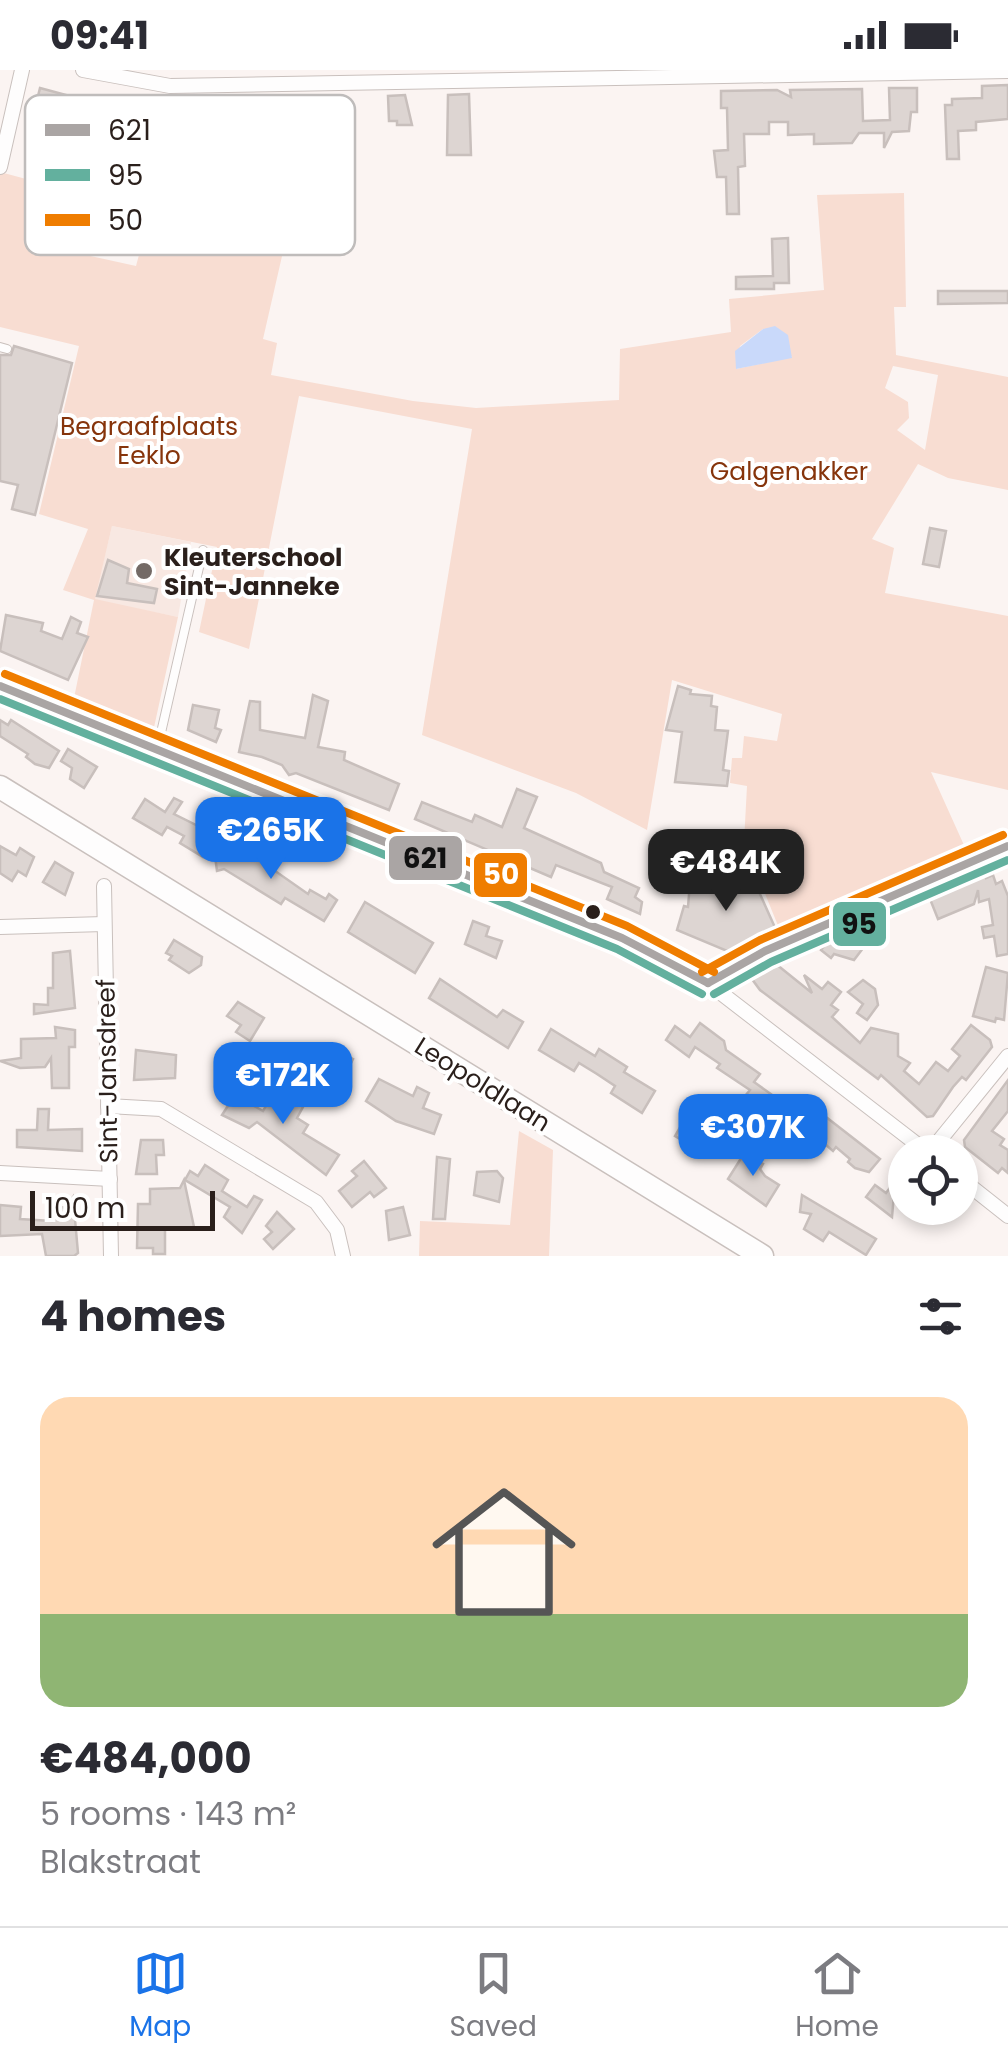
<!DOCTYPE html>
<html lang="en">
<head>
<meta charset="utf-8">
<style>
  body { margin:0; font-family:Poppins,sans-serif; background:#f7f7f7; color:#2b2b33; height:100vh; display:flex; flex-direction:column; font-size:38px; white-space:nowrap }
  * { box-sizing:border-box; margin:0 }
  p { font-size:32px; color:#7c7c81 }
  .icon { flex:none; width:55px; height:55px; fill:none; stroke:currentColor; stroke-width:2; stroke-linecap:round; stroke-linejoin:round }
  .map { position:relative; height:1186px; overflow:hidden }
  .side { display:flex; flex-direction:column; background:#fff; flex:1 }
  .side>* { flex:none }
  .buttons { position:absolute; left:888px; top:1065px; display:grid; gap:20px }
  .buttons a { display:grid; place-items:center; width:90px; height:90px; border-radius:50%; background:#fff; box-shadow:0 5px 15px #0003; font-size:50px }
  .scale { position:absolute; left:30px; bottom:25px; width:185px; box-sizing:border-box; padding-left:10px; border:5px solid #2a1f1b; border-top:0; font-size:28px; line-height:35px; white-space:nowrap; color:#2a1f1b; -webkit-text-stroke:8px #fff; paint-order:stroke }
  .price { position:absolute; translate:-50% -85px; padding:0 22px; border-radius:20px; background:#1a73e8; color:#fff; font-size:32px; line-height:65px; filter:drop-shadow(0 2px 5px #0008) }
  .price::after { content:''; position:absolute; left:50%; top:60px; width:30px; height:22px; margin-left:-15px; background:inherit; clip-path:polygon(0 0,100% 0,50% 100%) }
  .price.current { background:#222; color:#fff }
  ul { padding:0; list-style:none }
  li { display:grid; align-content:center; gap:20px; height:530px; padding:0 40px }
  li span { display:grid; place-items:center; height:310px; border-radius:30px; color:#555 }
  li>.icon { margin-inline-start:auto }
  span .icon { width:180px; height:180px; fill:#fffc; stroke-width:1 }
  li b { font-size:42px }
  h2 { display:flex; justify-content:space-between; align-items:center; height:120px; padding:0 40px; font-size:42px }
  .status { display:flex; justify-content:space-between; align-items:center; height:70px; padding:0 50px; background:#fff; direction:ltr }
  .status svg { height:28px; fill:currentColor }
  .tabs { display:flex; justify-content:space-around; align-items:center; height:140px; border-top:2px solid #e1e1e2; background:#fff; font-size:28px; color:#7c7c81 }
  .tabs a { display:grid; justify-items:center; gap:5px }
  .tabs .current { color:#1a73e8 }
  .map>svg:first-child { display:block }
</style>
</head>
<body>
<div class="status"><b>09:41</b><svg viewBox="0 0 49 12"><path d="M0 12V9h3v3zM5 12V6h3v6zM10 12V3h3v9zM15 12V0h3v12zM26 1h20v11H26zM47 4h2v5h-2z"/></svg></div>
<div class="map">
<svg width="1008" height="1186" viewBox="0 0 1008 1186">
  <rect width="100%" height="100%" fill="#fbf4f2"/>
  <polygon fill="#f8e8e2" points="112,456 191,472 178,547 94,530"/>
  <g fill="#f8ddd2" fill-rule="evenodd">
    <path d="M0,102L97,128L86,185L136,196L153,133L288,160L263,269L277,273L271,305L413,331L476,338L619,330L620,279L731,262L729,229L824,220L817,125L904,123L906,237H894L896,285L1008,307V420L948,408L918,394L872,469L894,478L885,523L1008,546V720L931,702L968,784L781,863L744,772L747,716L730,713L732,688H742L744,666L777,671L782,644L672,610L647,760L576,723L422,665L472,359L299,326L249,579L199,562L217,477L112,456L95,529L178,547L153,662L74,628L94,530L63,520L88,459L39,444L79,276L0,257ZM763,259L792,287L736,299L740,276ZM893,296L938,305L925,380L897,360L909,348L908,332L885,318Z"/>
    <polygon points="519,1061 553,1080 549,1186 419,1186 420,1151 510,1155"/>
  </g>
  <polygon fill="#c9d9fa" points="775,256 788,265 792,288 736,299 735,281 763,259"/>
  <g fill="#ddd5d2" stroke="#c8bfbc" stroke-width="2.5">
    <polygon points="1008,15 1008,49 976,52 976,60 958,61 959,89 947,89 945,35 952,35 952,29 982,28 982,16"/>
    <polygon points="40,18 125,41 126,34 166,38 166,31 200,30 198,46 192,46 193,61 176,62 176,74 131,73 123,111 131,112 129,129 136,131 135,137 143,138 139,157 104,145 107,131 93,127 103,71 88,67 91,57 68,52 63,72 74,74 70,92 31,83 35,61 44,62 49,41 35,38"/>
    <polygon points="889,18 917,18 917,42 911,42 909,61 892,62 884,78 884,63 859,63 852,73 814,74 814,64 788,65 788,52 769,52 769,64 744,64 745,96 738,97 739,144 727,144 726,107 717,107 714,81 728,80 727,38 721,38 721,21 777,20 791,27 790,20 862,19 863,51 890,50"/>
    <polygon points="469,24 471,85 447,85 448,25"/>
    <polygon points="405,25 412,55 397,55 397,51 389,51 388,26"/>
    <polygon points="788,168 789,213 774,213 774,219 736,219 736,207 773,206 772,169"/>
    <polygon points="938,221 1008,221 1008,233 938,234"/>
    <polygon points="14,276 72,293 35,445 12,439 18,415 0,411 0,285 11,285"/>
    <polygon points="930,458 946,461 939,497 923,494"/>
    <polygon points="108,490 129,499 127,513 157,519 154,533 97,526"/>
    <polygon points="6,545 43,553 41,561 62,569 71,547 81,552 77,563 88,567 68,610 0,581"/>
    <polygon points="678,616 691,620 690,624 712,626 711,636 717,637 715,660 728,661 723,700 729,701 727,716 675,712 682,662 666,660"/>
    <polygon points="313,625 328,631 318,677 345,682 344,690 399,714 389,740 296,703 289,705 282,695 262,687 239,682 250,631 260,632 260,660 305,668"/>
    <polygon points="193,635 219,640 215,658 221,660 216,672 188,660"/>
    <polygon points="0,650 8,655 11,650 59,681 49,698 35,694 26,687 28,684 0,666"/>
    <polygon points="68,679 97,697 84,718 70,709 72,698 61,691"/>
    <polygon points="517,719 537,727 524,758 601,793 604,802 639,818 635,827 642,832 640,844 607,829 612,817 556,795 551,807 415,749 422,732 472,752 475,745 502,757"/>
    <polygon points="174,728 182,732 174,744 216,765 203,787 180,773 184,766 167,757 162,765 133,748 145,729 165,742"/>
    <polygon points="213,771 237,786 245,780 308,824 310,820 326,829 329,824 337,830 324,851 285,828 281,834 224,799 217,801"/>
    <polygon points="0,776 16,785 20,778 34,787 26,806 18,801 12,811 0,803"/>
    <polygon points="55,792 73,803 65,825 43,812"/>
    <polygon points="983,799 986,808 993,805 996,814 1002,811 1008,826 1008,884 997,886 994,866 984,868 982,857 993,855 989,829 979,832 978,820 974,834 938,849 930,829 955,819 952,812"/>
    <polygon points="716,805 735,808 732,822 755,813 777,862 727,881 677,860 684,836 688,837 690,812 715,813"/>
    <polygon points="365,832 433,873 415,903 348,862"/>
    <polygon points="868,848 886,862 880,870 873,865 854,890 834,884 831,888 821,880 831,867 841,876"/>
    <polygon points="473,851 489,857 486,866 502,871 496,888 465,874"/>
    <polygon points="174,870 202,887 201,895 189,903 169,890 172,886 166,883"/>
    <polygon points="70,881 75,938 34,944 34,934 48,935 48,918 53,918 53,883"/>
    <polygon points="771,890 812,923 804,905 822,919 828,912 841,922 831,935 838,940 832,947 860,973 871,958 898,964 898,986 910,993 904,1001 919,1014 936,992 948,1001 960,986 952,979 971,955 990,970 992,977 966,1010 962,1007 953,1017 933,1046 927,1047 881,1005 878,1009 760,920 749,905"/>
    <polygon points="986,897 1008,903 1004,950 996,948 995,952 973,946"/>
    <polygon points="440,909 497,947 503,940 523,952 508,978 429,928"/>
    <polygon points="863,910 875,919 878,935 867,950 857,943 863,934 848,922"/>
    <polygon points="238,932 264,948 250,971 236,962 241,955 227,946"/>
    <polygon points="700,953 724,971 726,980 760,1004 754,1012 792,1039 782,1053 745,1026 750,1020 717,998 720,994 695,977 689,987 666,970 675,956 690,967"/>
    <polygon points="55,957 75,960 75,977 69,977 69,1018 52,1018 51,988 45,997 20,998 0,991 21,988 21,969 56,968"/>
    <polygon points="551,959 595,986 599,979 627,997 624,1002 655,1021 642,1043 611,1023 615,1016 597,1004 579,993 574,1001 539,980"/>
    <polygon points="274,974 307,1008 305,1010 298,1006 295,1011 266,987"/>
    <polygon points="335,979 353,989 341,1014 327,1006 332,998 326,994"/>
    <polygon points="136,980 176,985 175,1008 134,1010"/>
    <polygon points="379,1009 413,1026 417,1017 429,1023 423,1038 441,1045 434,1064 396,1051 366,1031"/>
    <polygon points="1008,1010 1008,1041 992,1061 1004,1069 1000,1075 1008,1080 1008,1103 1002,1098 998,1103 965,1077 964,1070"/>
    <polygon points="275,1020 303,1037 297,1048 308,1055 303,1063 339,1085 326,1105 257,1052 249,1058 222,1045 235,1025 263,1041"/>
    <polygon points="38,1039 49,1039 48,1060 82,1059 82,1081 17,1077 17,1060 37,1060"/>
    <polygon points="817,1040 880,1089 869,1102 855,1098 848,1092 850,1089 836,1077 833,1081 804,1056"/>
    <polygon points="686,1047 717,1066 723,1055 736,1063 728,1076 718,1070 709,1086 675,1066"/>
    <polygon points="141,1070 163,1070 164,1085 156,1085 157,1104 136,1104"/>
    <polygon points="745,1082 763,1094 760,1099 765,1106 779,1115 766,1136 728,1109"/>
    <polygon points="437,1087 450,1089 445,1149 433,1149"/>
    <polygon points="364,1091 386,1118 374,1127 370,1122 352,1137 339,1121 357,1106 352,1101"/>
    <polygon points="205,1095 228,1110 222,1121 247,1137 254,1126 262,1130 242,1163 224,1147 230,1137 185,1110 190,1101 198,1106"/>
    <polygon points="905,1098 905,1133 894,1124 892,1147 866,1127 875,1115 886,1123"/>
    <polygon points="497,1101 503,1108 499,1132 474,1125 477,1102"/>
    <polygon points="184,1110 194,1157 165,1158 165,1184 153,1184 153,1178 137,1178 138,1134 150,1134 150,1119 180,1118"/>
    <polygon points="802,1125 876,1169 866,1185 829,1162 823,1171 804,1159 811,1144 800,1142"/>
    <polygon points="73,1127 78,1183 74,1186 46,1186 42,1164 0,1166 0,1135 21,1137 20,1149 52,1151 52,1138 66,1137"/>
    <polygon points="403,1137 410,1165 389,1170 386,1141"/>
    <polygon points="277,1142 294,1159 273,1179 264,1169 272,1162 266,1156"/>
  </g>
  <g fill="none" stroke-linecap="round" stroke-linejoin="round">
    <g stroke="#c9c0bd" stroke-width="10">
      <g id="lane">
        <polyline points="0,277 7,279"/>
        <polyline points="157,680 203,480"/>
      </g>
    </g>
    <g stroke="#c9c0bd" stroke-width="16">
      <g id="street">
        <polyline points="83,0 170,16 1008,1"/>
        <polyline points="0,97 22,0"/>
        <polyline points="0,616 652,880 708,913 927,1082"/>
        <polyline points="104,816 111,1186"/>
        <polyline points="0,857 104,854"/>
        <polyline points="708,913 765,881 1008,776"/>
        <polyline points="108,1036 161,1039 316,1132 337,1160 343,1186"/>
        <polyline points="930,1082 1008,986"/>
        <polyline points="0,1103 110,1109"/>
        <polyline points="960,1108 1008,1146"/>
      </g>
    </g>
    <g stroke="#c9c0bd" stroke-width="25">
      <polyline id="primary" points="0,717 762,1186"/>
    </g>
    <use href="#lane" stroke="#fefdfd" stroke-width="8"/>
    <use href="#street" stroke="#fefdfd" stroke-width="14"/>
    <use href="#primary" stroke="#fefdfd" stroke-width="22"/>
    <g stroke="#fff" stroke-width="15">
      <g id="bus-1">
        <polyline points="0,616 622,868 708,913"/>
        <polyline points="708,913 765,881 1008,776"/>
      </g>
    </g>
    <g stroke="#fff" stroke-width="15">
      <g id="bus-2">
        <polyline points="0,629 617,879 702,924"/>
        <polyline points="714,924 771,892 1008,790"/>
      </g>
    </g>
    <g stroke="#fff" stroke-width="15">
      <g id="bus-3">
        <polyline points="5,604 627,856 714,902"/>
        <polyline points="702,902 760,870 1003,765"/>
      </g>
    </g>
    <use href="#bus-1" stroke="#aaa5a4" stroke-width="8"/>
    <use href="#bus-2" stroke="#63b09e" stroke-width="8"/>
    <use href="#bus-3" stroke="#ef7d00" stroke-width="8"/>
  </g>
  <circle fill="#736a66" stroke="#fff" stroke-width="4" cx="144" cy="501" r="10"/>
  <circle fill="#2a1f1b" stroke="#fff" stroke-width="4" cx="593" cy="842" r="9"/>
  <g text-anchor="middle" stroke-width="8" stroke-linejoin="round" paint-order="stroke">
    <g font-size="25" fill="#86340b" stroke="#fff">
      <text x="149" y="365">Begraafplaats<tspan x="149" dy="29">Eeklo</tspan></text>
      <text x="789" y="410">Galgenakker</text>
    </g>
    <g font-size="25" font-weight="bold" fill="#2a1f1b" stroke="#fff" text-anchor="start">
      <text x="164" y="496">Kleuterschool<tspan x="164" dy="29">Sint-Janneke</tspan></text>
    </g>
    <g font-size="25" fill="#2a1f1b" stroke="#fff">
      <text transform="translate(107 1001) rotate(-91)" y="9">Sint-Jansdreef</text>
      <text transform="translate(483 1014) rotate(32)" y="9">Leopoldlaan</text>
    </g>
  </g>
  <rect x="25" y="25" width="330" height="160" rx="15" fill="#fff" stroke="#bfbcbb" stroke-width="2.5"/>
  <rect x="45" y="54" width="45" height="12" fill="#aaa5a4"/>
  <rect x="45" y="99" width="45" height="12" fill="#63b09e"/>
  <rect x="45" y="144" width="45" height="12" fill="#ef7d00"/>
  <g font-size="28" fill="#2a1f1b">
    <text x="108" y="70">621</text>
    <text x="108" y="115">95</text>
    <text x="108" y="160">50</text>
  </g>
  <g stroke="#fff" stroke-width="4">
    <rect x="387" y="764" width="77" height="48" rx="10" fill="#aaa5a4"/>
    <rect x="472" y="781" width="57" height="48" rx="10" fill="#ef7d00"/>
    <rect x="831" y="830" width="57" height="48" rx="10" fill="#63b09e"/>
  </g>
  <g font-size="28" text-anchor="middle" font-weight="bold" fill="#fff">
    <text x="501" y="814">50</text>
  </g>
  <g font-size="28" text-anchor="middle" font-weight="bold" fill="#111">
    <text x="425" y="798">621</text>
    <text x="859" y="864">95</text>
  </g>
</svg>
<div class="buttons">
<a><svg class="icon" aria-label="locate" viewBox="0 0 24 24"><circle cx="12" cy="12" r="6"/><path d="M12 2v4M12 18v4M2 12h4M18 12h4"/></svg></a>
</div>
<div class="scale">100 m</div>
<b class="price" style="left:271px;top:812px">€265K</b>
<b class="price current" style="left:726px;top:844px">€484K</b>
<b class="price" style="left:283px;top:1057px">€172K</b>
<b class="price" style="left:753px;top:1109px">€307K</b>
</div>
<section class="side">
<h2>4 homes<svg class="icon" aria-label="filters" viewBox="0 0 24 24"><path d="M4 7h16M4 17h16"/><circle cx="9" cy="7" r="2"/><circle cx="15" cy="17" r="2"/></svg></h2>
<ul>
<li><span style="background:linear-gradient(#ffd9b3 70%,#8fb573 0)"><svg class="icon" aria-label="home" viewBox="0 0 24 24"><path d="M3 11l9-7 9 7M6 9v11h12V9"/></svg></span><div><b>€484,000</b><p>5 rooms · 143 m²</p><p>Blakstraat</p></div></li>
</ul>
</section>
<nav class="tabs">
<a class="current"><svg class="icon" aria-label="map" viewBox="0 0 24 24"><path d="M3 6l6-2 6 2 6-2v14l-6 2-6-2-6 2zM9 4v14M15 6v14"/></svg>Map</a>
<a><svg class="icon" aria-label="saved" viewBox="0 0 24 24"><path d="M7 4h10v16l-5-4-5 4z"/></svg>Saved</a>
<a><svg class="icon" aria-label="home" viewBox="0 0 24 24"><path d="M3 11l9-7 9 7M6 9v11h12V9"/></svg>Home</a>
</nav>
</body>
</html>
